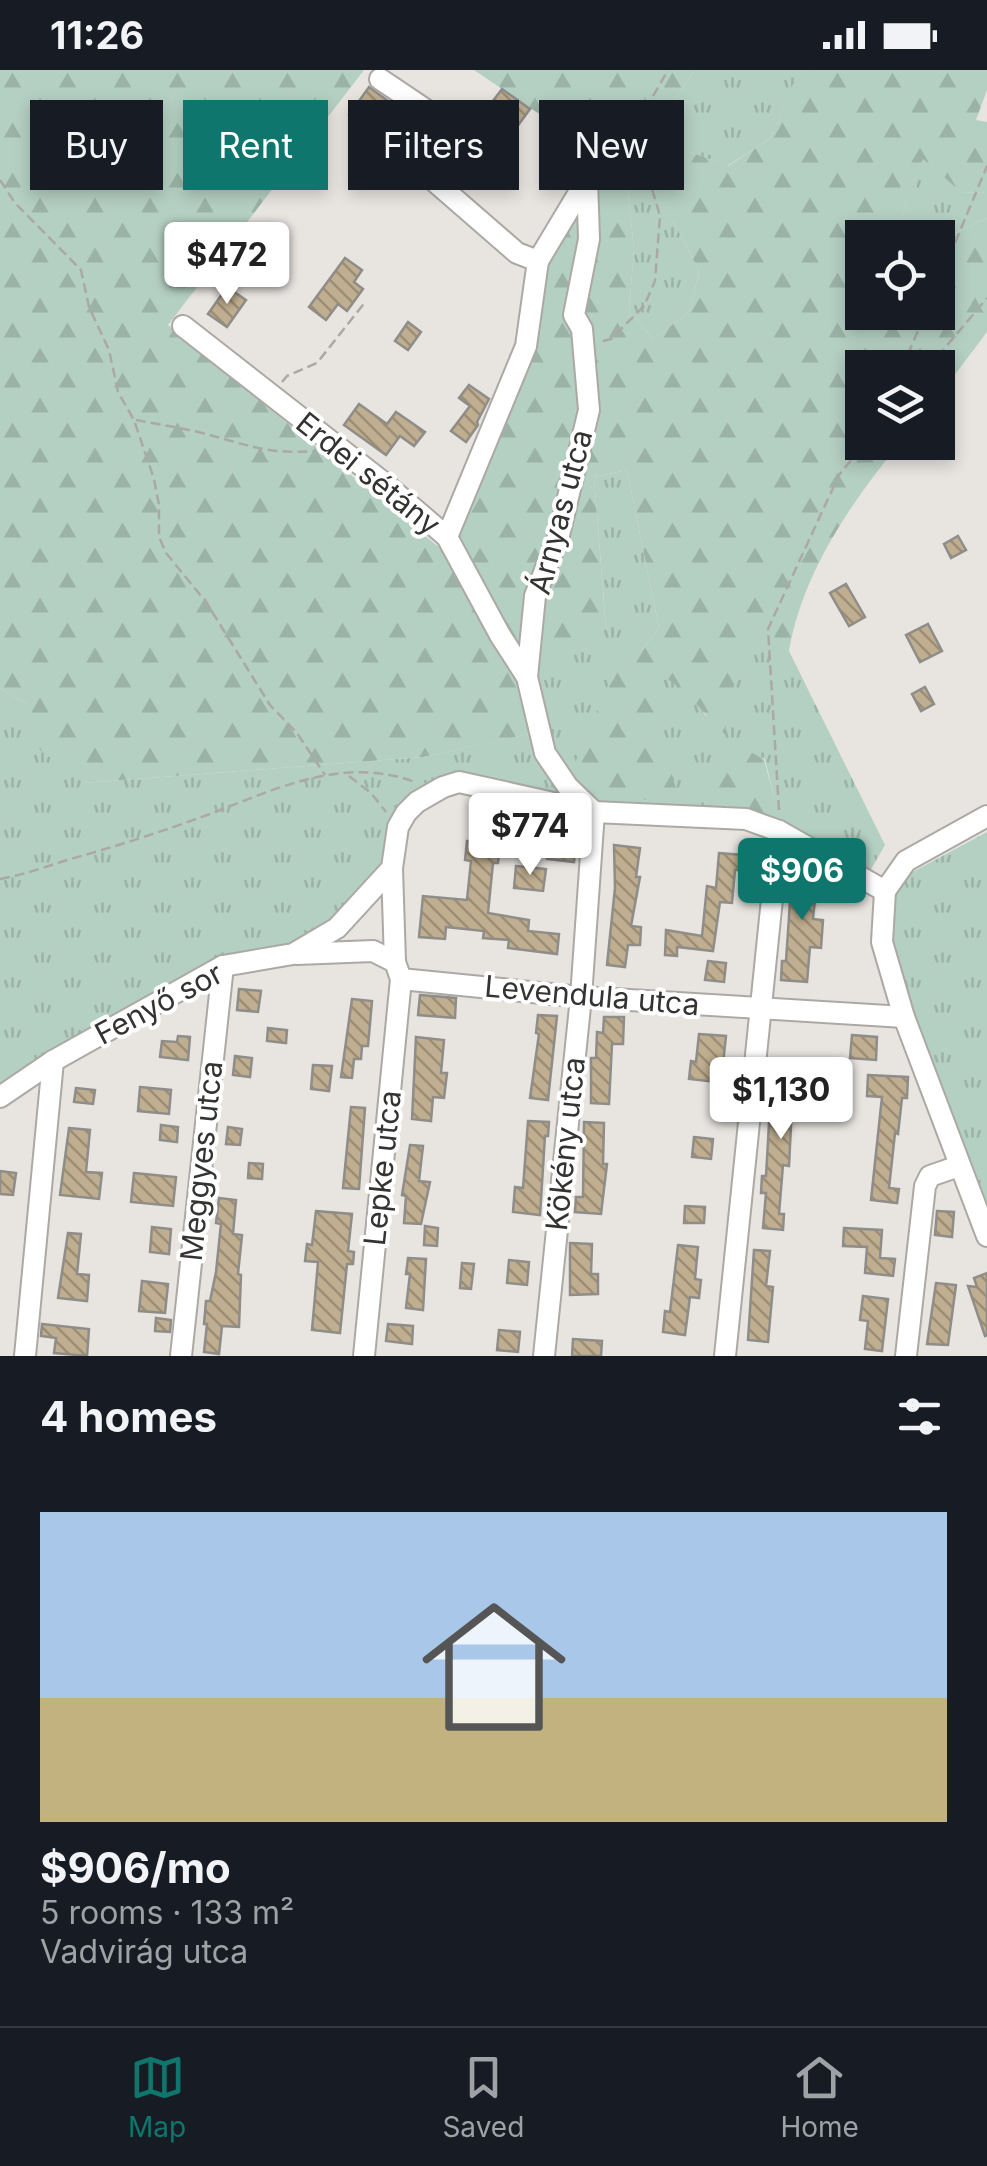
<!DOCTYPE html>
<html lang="en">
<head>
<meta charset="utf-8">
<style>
  body { margin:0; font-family:Inter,sans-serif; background:#20242c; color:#f1f3f6; height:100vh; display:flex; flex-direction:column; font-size:38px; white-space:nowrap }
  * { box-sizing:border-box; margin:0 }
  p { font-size:32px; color:#9ea1a6 }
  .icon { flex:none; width:55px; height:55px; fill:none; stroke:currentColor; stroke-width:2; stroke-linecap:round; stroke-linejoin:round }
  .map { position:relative; height:1286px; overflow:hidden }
  .side { display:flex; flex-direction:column; background:#171b24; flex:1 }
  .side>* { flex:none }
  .banner { position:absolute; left:30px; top:30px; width:928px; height:90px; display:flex; gap:20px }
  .buttons { position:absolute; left:845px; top:150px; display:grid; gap:20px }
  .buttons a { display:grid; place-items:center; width:110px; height:110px; border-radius:0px; background:#171b24; box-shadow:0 5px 15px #0003; font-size:50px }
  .price { position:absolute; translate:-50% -85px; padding:0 22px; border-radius:10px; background:#fff; color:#222; font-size:32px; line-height:65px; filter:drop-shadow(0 2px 5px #0008) }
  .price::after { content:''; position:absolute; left:50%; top:60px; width:30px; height:22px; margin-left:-15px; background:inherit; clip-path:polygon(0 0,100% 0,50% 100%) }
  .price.current { background:#0f766e; color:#fff }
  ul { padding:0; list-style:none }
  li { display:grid; align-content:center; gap:20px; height:530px; padding:0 40px }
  li span { display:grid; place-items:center; height:310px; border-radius:0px; color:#555 }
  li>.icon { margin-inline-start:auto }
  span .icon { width:180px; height:180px; fill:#fffc; stroke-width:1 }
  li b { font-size:42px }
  h2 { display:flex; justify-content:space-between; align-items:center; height:120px; padding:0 40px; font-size:42px }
  .chip { padding:0 35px; border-radius:0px; background:#171b24; box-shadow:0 5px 15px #0003; font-size:35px; line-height:90px }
  .chip.current { background:#0f766e; color:#fff }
  .status { display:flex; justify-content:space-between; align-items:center; height:70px; padding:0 50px; background:#171b24; direction:ltr }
  .status svg { height:28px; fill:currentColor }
  .menu { display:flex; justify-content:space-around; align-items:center; height:140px; border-top:2px solid #363941; background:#171b24; font-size:28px; color:#9ea1a6 }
  .menu a { display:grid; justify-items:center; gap:5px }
  .menu .current { color:#0f766e }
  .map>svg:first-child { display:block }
</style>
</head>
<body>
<div class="status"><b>11:26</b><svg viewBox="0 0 49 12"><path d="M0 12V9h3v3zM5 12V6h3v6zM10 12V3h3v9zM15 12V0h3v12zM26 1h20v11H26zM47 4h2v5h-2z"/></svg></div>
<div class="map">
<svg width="987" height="1286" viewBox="0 0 987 1286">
  <defs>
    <pattern id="grass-tufts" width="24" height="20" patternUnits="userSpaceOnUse" patternTransform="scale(2.5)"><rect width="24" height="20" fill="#b4d0c2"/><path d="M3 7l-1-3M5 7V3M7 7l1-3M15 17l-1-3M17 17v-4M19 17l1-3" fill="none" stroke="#9bb3a7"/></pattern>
    <pattern id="forest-firs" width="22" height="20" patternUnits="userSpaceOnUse" patternTransform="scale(2.5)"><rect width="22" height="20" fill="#b4d0c2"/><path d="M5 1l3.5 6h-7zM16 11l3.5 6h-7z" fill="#9bb3a7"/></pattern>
    <pattern id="building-back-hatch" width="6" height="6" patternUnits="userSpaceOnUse" patternTransform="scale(2.5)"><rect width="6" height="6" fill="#bfae8f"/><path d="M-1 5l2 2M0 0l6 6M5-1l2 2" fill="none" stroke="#9c8e75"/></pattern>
  </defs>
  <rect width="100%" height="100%" fill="#e8e5e1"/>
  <g fill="url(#grass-tufts)">
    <polygon points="695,0 814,0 793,15 770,69 727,96 690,82 647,122 675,154 699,201 690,241 653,269 629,241 634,179 626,103"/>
    <polygon points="923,88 961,122 987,123 987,148 951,165 899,155"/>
    <path d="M627,400L659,558L642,580L621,585L576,692L608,693L646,613L665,606L689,623L706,646C731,620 745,596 757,562L789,581L885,775L870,801L762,750L774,727L765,689L747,681L745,742L568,737L460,716L422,730L398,757L368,822L339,848L296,875L204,898L0,1014V618L27,634L83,713L423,687L556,658L512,591L606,558L594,407Z"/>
    <polygon points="987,762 987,1137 916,960 887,874 892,827 907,805"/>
  </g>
  <g fill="url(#forest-firs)" fill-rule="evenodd">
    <path d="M0,0H364L168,255L446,483L547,191L598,106L602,90L591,79L474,0H695L626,103L634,179L629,241L653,269L690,241L699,201L675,154L646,122L638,95L657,75L690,82L728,96L770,69L793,14L814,0H987V20L976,50L987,52V123L961,122L923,89L899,155L951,165L987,148V262L938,327V298H862V372L900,373C851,432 802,504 789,581L757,563L745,596L730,622L725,664C704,644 689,623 665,607L647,613L679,730L601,729L607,693H575L621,584L642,580L659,558L627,400L594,407L606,559L513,591L557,658L423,687L83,713L30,672L27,634L0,618ZM862,168H938V242H862Z"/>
    <path d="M731,672L764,689L774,727V749C754,751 729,735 716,719C712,712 709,702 706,695Z"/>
  </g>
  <g fill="url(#building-back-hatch)" stroke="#8f8d89" stroke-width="2.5">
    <polygon points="369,17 396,37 376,65 349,45"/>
    <polygon points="502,19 530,39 508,69 480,48"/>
    <polygon points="263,168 277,178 265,196 250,186"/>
    <polygon points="345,188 362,200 354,212 363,219 347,241 338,234 326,250 309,237"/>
    <polygon points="227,217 246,230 227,257 208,244"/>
    <polygon points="408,252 421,262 408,280 395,271"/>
    <polygon points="469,315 489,329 477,352 478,355 466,372 451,361 470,336 459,328"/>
    <polygon points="359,334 387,354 396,342 425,362 414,376 400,366 386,385 344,355"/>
    <polygon points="958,466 966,480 951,488 944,474"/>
    <polygon points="846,514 865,547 849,556 830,523"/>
    <polygon points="928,554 942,581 920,592 906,565"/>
    <polygon points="925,617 934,634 921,641 912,624"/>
    <polygon points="549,764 576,767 574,792 547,789"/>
    <polygon points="467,771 500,774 498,793 493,793 488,843 529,850 528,861 559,864 557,884 508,878 509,870 483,868 484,861 446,857 445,869 419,867 423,826 467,830 471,791 465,790"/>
    <polygon points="614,775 640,778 636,807 640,807 631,856 641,857 640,875 628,875 625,897 607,895 615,818"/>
    <polygon points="719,783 743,785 741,800 735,800 732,833 720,832 713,881 677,877 677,886 665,885 666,860 702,866 707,816 716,818"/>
    <polygon points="793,788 806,792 805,797 818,799 813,849 823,850 821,878 810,877 807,912 781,910 782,891 786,891"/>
    <polygon points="516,796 546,799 543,821 514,818"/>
    <polygon points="708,891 726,893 724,912 705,910"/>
    <polygon points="239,919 261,921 258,942 237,940"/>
    <polygon points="420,925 456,928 455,948 418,945"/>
    <polygon points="352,929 372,931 368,976 362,976 361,989 354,989 352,1008 341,1007"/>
    <polygon points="538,945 557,946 548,1030 530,1028 539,964 536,963"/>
    <polygon points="604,947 624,947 623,974 612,974 609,1034 591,1033 591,988 596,988 597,962 603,963"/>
    <polygon points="268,958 287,960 286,973 267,971"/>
    <polygon points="699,964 726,966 723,994 728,995 727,1013 689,1009 691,991 696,992"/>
    <polygon points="852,965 877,967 876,990 850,988"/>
    <polygon points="178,966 190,967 188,990 160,987 162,971 177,972"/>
    <polygon points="416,967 444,970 441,1003 447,1003 444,1028 433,1027 431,1051 412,1049"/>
    <polygon points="235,986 252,988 250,1007 233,1005"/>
    <polygon points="313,995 332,996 329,1021 311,1019"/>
    <polygon points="781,996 812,998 811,1018 793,1017 789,1096 783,1095 779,1144 784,1144 783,1160 763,1158 766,1123 761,1123 762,1106 766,1106 770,1036 778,1037"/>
    <polygon points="868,1005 908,1007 907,1028 902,1028 898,1064 895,1063 889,1118 899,1119 897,1133 871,1130 882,1027 867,1026"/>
    <polygon points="140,1017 171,1020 169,1044 138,1041"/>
    <polygon points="76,1018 95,1020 93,1034 74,1032"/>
    <polygon points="351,1037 365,1038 359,1119 343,1118"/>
    <polygon points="528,1051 549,1052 548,1066 545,1066 540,1145 513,1142 515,1117 523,1118"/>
    <polygon points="584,1052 604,1053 603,1094 607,1094 601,1144 575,1142 576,1127 583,1127"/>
    <polygon points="161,1055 178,1057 177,1072 160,1070"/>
    <polygon points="228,1057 242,1059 240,1075 226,1074"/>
    <polygon points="69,1058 90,1060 86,1102 102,1103 99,1129 60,1125"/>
    <polygon points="694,1067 713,1069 711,1089 692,1087"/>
    <polygon points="410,1075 423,1076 419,1111 430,1112 421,1154 404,1153 406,1126 402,1125"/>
    <polygon points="249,1093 263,1094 262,1109 248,1108"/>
    <polygon points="0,1101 16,1103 13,1125 0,1124"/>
    <polygon points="134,1103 176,1107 173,1136 131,1132"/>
    <polygon points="219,1128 236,1130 233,1164 242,1165 238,1204 241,1205 239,1257 222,1256 219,1284 204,1282 207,1254 204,1254 206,1231 210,1231 216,1202 221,1154 216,1153"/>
    <polygon points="685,1136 705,1137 704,1153 684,1153"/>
    <polygon points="316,1141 352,1144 348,1181 354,1182 353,1194 347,1194 340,1263 312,1260 318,1192 305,1191 307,1174 312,1175"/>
    <polygon points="937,1141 954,1142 952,1167 935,1165"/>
    <polygon points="425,1156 438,1158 437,1176 424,1175"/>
    <polygon points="152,1157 171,1159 169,1184 150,1182"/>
    <polygon points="844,1158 882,1160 880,1188 895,1189 893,1206 865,1203 867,1177 843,1176"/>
    <polygon points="68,1163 81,1164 77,1204 89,1205 87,1231 58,1228"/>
    <polygon points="570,1173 592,1174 591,1204 598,1204 598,1224 570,1225"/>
    <polygon points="678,1175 698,1177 695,1209 701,1210 699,1228 690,1227 685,1265 663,1262 665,1241 670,1242"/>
    <polygon points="754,1180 770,1181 766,1216 773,1217 768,1272 748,1270"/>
    <polygon points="408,1188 426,1189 423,1240 406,1238 410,1204 406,1204"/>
    <polygon points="509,1190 529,1192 527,1215 507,1213"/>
    <polygon points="462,1193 474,1194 471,1219 460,1218"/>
    <polygon points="987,1203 987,1265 985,1266 968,1216 977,1217 974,1208"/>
    <polygon points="142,1211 168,1214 165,1243 139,1241"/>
    <polygon points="936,1213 956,1215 948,1275 927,1274"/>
    <polygon points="863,1226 888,1229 882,1281 865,1279 868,1251 860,1250"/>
    <polygon points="156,1248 171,1250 170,1262 155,1261"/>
    <polygon points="42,1254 89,1259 87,1286 54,1283 56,1268 41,1266"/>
    <polygon points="388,1254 413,1256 412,1274 386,1271"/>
    <polygon points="499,1260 520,1262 518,1282 497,1280"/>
    <polygon points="573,1269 602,1271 601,1286 572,1286"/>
  </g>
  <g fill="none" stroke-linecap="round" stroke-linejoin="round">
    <g stroke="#aca9a5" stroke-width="24">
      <g id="minor">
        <polyline points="380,9 438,48 433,110 517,183 538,191 526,276 447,467"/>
        <polyline points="538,191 586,111"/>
        <polyline points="183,256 384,413 447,467 500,565 527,607 545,683 568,717 594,742 581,927 544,1286"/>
        <polyline points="527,607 535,526 559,465 589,340 582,259 574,245 589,169 587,109"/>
        <polyline points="392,798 395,892"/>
        <polyline points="885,821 882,872 904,947 987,1166"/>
        <polyline points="885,821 906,791 987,746"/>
        <polyline points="297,884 373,881 395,892 401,909 581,927 904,947"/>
        <polyline points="0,1027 53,991 223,896 293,884 337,858 392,798 398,757 406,743 417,732 443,717 459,712 594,742 746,749 779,761 885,821"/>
        <polyline points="25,1286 53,991"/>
        <polyline points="181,1286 223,896"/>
        <polyline points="364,1286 401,909"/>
        <polyline points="725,1286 779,761"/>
        <polyline points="906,1286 925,1116 930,1106 959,1096"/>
      </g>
    </g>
    <g stroke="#aba9a6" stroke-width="2.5" stroke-dasharray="10 5" stroke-linecap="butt">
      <polyline points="0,110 15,133 81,200 89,237 109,280 118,322 134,350 154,409 159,435 159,467 166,483 206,532 270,635 297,663 325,705"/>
      <polyline points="938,214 987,96"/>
      <polyline points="603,271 611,269 644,236 655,211 660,146 645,95 652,28 668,0"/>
      <polyline points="902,298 926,242"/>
      <polyline points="928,298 987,228"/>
      <polyline points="282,312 287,306 317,293 366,231"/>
      <path d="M136,350C156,354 177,357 198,362C243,373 265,385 314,381"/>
      <polyline points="349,706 371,723 386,742"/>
      <polyline points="779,740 768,559 839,405 866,372"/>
      <path d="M0,809C23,805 45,797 67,790C114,777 161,762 207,745C274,720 342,685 415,712"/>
    </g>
    <use href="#minor" stroke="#fff" stroke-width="20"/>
  </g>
  <g text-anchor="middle" stroke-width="8" stroke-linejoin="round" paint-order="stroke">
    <g font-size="30" fill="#343332" stroke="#fff">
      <text transform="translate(368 404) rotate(39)" y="10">Erdei sétány</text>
      <text transform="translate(561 442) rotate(-75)" y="10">Árnyas utca</text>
      <text transform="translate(592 926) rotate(5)" y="10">Levendula utca</text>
      <text transform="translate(159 934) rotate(-28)" y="10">Fenyő sor</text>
      <text transform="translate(566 1074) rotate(-84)" y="10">Kökény utca</text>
      <text transform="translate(202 1091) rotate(-84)" y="10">Meggyes utca</text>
      <text transform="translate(383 1098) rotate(-84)" y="10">Lepke utca</text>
    </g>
  </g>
</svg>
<div class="buttons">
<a><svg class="icon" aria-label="locate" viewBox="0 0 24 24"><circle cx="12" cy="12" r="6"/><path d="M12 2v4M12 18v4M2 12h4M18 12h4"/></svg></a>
<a><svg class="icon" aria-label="layers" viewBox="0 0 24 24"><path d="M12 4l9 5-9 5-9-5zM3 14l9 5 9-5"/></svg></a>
</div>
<b class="price" style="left:227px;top:237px">$472</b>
<b class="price" style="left:530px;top:808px">$774</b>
<b class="price current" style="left:802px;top:853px">$906</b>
<b class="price" style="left:781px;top:1072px">$1,130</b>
<div class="banner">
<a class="chip">Buy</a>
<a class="chip current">Rent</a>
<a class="chip">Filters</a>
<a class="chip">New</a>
</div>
</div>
<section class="side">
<h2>4 homes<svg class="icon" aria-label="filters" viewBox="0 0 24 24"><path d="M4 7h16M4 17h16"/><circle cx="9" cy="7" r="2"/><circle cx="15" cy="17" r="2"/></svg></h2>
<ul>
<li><span style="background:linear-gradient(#a9c7e8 60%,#c2b280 0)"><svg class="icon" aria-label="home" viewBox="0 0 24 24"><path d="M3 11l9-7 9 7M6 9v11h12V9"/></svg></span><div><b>$906/mo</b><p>5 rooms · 133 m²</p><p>Vadvirág utca</p></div></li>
</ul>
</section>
<nav class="menu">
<a class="current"><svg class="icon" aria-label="map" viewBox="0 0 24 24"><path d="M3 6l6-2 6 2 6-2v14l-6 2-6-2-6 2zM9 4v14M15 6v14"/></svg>Map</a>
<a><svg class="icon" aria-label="saved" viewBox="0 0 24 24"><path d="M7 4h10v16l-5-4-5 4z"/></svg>Saved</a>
<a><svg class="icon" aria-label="home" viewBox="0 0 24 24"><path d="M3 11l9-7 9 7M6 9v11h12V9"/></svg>Home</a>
</nav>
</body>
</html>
